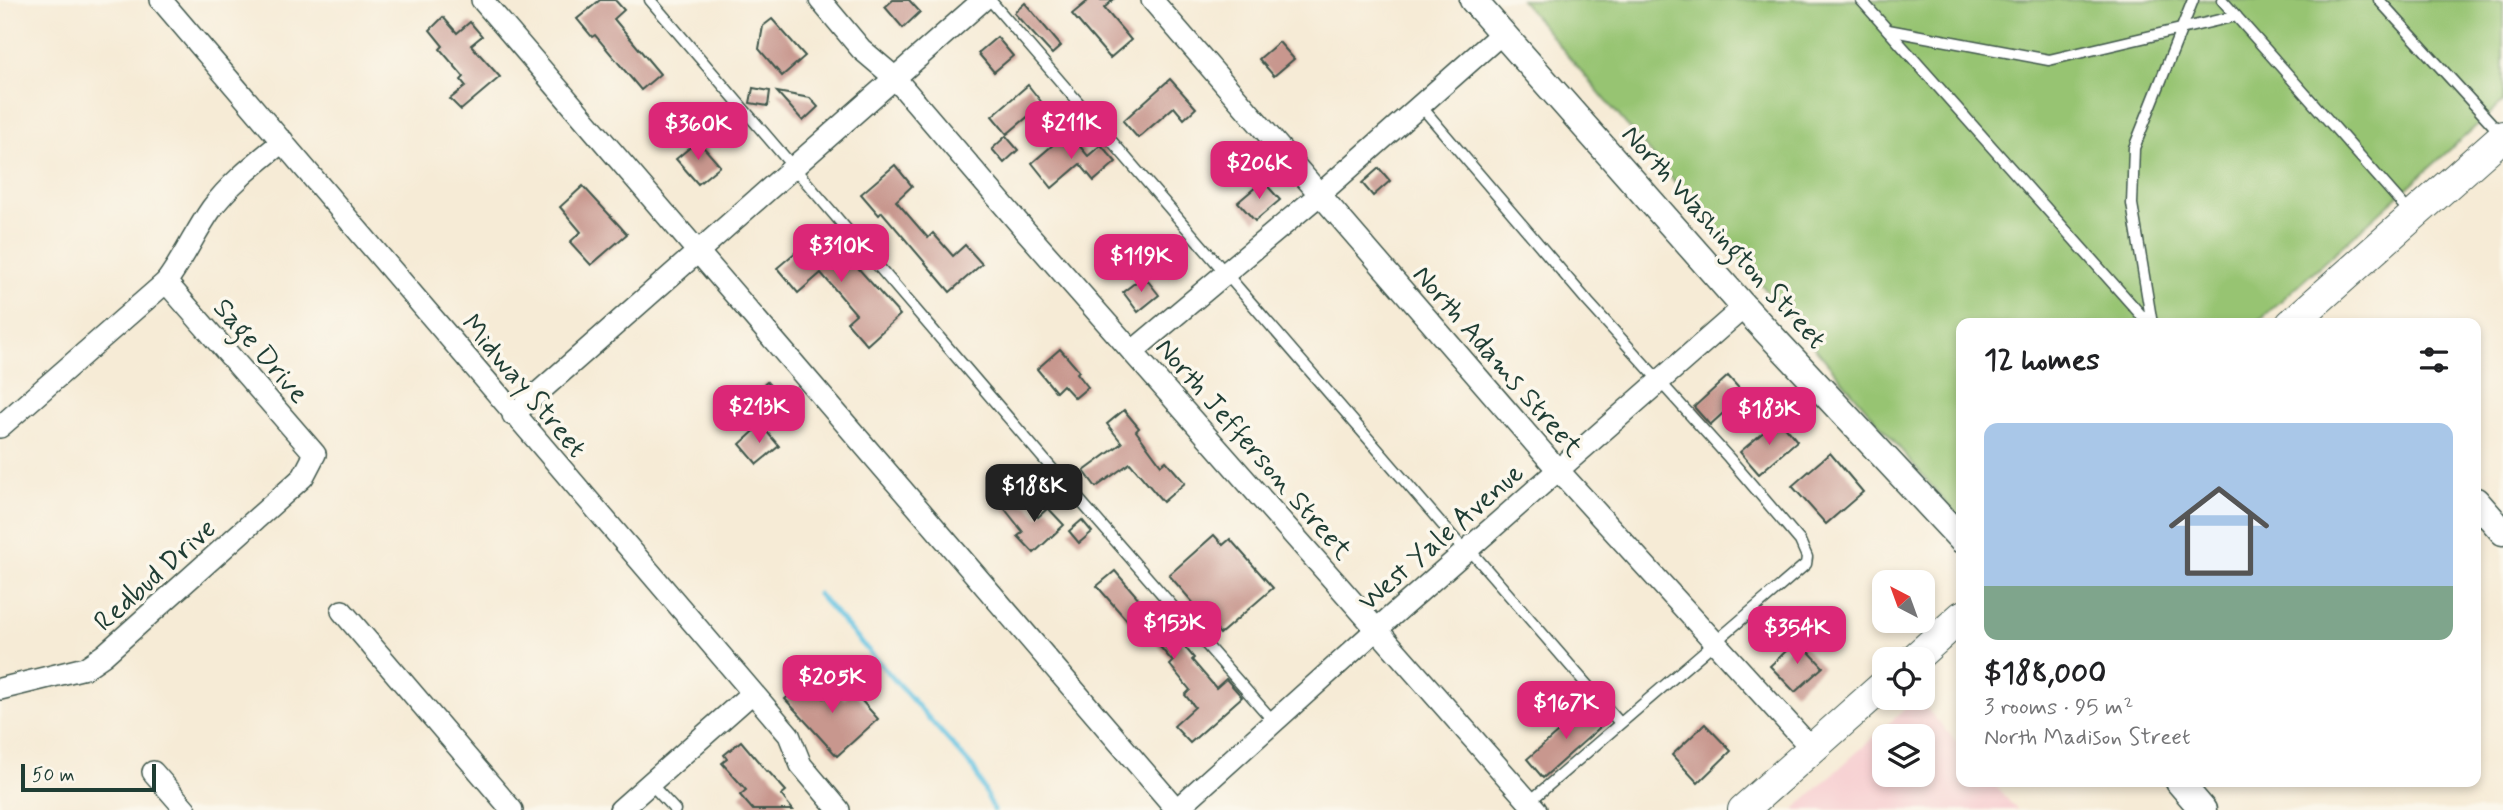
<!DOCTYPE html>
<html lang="en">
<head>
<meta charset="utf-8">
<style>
  body { margin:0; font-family:Mynerve,sans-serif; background:#f2f2f2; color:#202124; height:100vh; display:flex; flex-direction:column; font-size:26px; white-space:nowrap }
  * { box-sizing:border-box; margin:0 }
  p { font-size:23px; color:#757577 }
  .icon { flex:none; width:38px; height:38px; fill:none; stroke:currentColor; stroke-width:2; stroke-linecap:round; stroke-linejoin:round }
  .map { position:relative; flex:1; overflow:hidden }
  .panel { position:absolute; left:1956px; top:318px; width:525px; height:469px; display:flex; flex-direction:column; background:#fff; border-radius:14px; box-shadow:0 4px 10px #0003 }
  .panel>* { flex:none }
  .needle { width:46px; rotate:319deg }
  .buttons { position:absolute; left:1872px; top:570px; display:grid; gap:14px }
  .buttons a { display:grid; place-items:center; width:63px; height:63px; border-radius:14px; background:#fff; box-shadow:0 4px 10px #0003; font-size:35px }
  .scale { position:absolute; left:21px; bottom:18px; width:135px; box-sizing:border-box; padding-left:7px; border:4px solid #1f3d34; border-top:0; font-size:19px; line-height:24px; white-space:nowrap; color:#1f3d34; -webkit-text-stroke:5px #fbf7ec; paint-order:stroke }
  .price { position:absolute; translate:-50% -60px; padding:0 16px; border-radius:14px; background:#db2777; color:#fff; font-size:23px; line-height:46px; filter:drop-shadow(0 2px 4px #0008) }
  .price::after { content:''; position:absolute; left:50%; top:42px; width:21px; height:16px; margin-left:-10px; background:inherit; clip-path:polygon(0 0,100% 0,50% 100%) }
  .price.active { background:#222; color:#fff }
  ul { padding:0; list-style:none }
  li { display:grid; align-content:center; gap:14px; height:371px; padding:0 28px }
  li+li { border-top:2px solid #e0e0e0 }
  li span { display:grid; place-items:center; height:217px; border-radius:14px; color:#555 }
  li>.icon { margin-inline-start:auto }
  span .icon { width:126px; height:126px; fill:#fffc; stroke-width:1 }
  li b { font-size:30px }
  h2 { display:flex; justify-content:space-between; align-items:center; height:84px; padding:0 28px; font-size:30px }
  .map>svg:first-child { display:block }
</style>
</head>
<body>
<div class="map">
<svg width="2503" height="810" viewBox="0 0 2503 810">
  <rect width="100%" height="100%" fill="#fbf7ec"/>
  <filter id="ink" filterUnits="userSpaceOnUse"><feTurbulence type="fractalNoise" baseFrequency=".0143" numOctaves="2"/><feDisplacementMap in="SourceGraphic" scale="14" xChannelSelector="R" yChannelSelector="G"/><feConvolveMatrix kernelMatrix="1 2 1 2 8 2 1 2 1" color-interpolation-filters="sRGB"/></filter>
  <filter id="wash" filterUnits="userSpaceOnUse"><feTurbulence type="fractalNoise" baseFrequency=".00686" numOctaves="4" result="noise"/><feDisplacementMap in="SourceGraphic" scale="28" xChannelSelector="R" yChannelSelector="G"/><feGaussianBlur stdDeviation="1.57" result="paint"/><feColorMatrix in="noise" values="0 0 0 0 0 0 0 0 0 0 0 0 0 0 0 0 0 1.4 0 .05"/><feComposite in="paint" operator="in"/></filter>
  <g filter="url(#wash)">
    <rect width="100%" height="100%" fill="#f6ebd6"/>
    <path fill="#f7cfd1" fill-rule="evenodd" d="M1917,698L1962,748V782H1992L2017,810H1793ZM1885,737H1923V775H1885Z"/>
    <polygon fill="#97c472" stroke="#5b8053" stroke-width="2" points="1521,0 2503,0 2503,102 2255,324 1962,324 1962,522"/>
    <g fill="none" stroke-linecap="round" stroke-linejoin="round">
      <polyline stroke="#64c3e2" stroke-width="5" points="818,594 974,769 994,810"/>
    </g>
    <g id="blocks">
      <g fill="#c8978e">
        <polygon points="600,0 615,0 624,10 614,19 660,74 641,90 595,35 592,37 577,19"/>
        <polygon points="893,0 909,0 920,12 903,28 885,7"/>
        <polygon points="1089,0 1113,0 1104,8 1131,40 1110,58 1072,14"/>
        <polygon points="1025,3 1061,46 1052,54 1014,13"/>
        <polygon points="443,17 457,33 470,22 482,36 471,45 500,77 461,110 450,99 466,86 461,80 464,77 440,49 443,46 430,30"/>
        <polygon points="772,19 805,56 782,76 759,49 763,26"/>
        <polygon points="997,37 1013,56 994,72 978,53"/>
        <polygon points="1279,42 1294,59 1274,76 1259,59"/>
        <polygon points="1170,79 1196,108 1184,119 1174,107 1138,138 1123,121"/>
        <polygon points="1028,85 1043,104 1007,134 992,116"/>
        <polygon points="753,88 770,91 768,106 750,103"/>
        <polygon points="777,92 810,98 818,107 803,121"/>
        <polygon points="1068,132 1088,156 1101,145 1116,162 1094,181 1080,164 1052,188 1032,163"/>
        <polygon points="1006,136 1018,150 1004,163 992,149"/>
        <polygon points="698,141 720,166 698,184 676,159"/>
        <polygon points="895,165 912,186 896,201 928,238 933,233 953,256 965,245 982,264 950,292 882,212 879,215 861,194"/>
        <polygon points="1379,168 1390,181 1373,196 1362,183"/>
        <polygon points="1263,181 1280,200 1255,221 1238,202"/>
        <polygon points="583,186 627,234 591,265 570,242 581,232 560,207"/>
        <polygon points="823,229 900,315 867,345 847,322 856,314 821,273 798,293 777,268"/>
        <polygon points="1144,276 1159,295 1138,312 1123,292"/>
        <polygon points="1060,349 1079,371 1077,373 1088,387 1075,398 1063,385 1056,392 1037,369"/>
        <polygon points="1728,376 1744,394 1710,425 1694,407"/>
        <polygon points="767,382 788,406 767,424 746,400"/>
        <polygon points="1124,410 1139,428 1136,431 1161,465 1166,461 1185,483 1163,502 1130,463 1096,487 1084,471 1122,443 1107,424"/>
        <polygon points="1779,419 1797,441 1759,474 1740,452"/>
        <polygon points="761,425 779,446 757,464 740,444"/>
        <polygon points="1830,453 1863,492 1826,524 1792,486"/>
        <polygon points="1017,497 1025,506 1027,504 1038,517 1048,508 1064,525 1034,553 1018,536 1023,532 1004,508"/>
        <polygon points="1082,520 1092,532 1079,543 1069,531"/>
        <polygon points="1214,535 1223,545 1230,539 1273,588 1220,634 1169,575"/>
        <polygon points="1115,571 1157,620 1160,617 1194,658 1192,660 1216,688 1226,679 1242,697 1190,743 1174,726 1195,707 1185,695 1190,690 1170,665 1173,662 1143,627 1137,632 1097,586"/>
        <polygon points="1798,640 1823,667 1795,692 1770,666"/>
        <polygon points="807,680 824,698 836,688 844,699 853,691 878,719 837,756 785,699"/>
        <polygon points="1589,705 1605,723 1543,778 1527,759"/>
        <polygon points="1705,724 1731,751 1698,783 1672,755"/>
        <polygon points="741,741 767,772 768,771 786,791 781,795 793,810 753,810 740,795 746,790 722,763 727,759 724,755"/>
      </g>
    </g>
  </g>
  <g filter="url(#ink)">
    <use href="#blocks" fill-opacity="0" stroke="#3f574c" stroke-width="2"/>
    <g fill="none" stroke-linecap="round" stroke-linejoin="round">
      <g stroke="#3f574c" stroke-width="13">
        <g id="service">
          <polyline points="650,0 1048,464 1274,722"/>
          <polyline points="990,0 1466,552"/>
          <polyline points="1861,0 2149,324"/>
          <polyline points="2222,0 2412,215"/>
          <polyline points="2379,0 2502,135"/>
          <polyline points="1888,30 2049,60 2236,16"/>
          <polyline points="1420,105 1588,302 1729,458 1800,541 1807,557 1806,564 1529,802"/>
          <polyline points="2152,324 2132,204 2134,148 2193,0"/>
          <polyline points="1469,549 1620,723"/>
          <polyline points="650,783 675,810"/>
        </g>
      </g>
      <g stroke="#3f574c" stroke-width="24">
        <g id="minor">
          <polyline points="161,0 789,735 801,765 839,810"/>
          <polyline points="482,0 1177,810"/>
          <polyline points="820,0 861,49 894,77 1024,229 1536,810"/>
          <polyline points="1152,0 1558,470 1812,749"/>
          <polyline points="1133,351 1319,195 1502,33"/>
          <polyline points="513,415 983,0"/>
          <path d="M0,427L166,282C184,258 195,232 212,208C231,182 259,161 283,141"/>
          <polyline points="342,611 512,810"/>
          <polyline points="0,689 85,668 104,655 303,477 315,454 166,282"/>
          <polyline points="153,772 186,810"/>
          <polyline points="620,810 752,693"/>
          <polyline points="1176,810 1377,629 1744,307"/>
        </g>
      </g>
      <g stroke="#3f574c" stroke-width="29">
        <g id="tertiary">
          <polyline points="1473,0 1744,307 1962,540"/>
          <polyline points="2476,501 2503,532"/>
          <polyline points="2179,782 2203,810"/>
        </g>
      </g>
      <g stroke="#3f574c" stroke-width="32">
        <g id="secondary">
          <polyline points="2291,324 2503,136"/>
          <polyline points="1913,660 1962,616"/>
          <polyline points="1743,810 1885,684"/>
        </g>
      </g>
      <use href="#service" stroke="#fff" stroke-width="10"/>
      <use href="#minor" stroke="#fff" stroke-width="21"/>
      <use href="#tertiary" stroke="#fff" stroke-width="26"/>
      <use href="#secondary" stroke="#fff" stroke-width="30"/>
    </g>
  </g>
  <g text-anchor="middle" stroke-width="7" stroke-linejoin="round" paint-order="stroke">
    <g font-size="28" fill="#1f3d34" stroke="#fbf7ec">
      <text transform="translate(1725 236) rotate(48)" y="10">North Washington Street</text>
      <text transform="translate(262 350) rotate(49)" y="10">Sage Drive</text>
      <text transform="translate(1499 360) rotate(49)" y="10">North Adams Street</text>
      <text transform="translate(525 385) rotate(50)" y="10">Midway Street</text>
      <text transform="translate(1255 448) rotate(49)" y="10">North Jefferson Street</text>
      <text transform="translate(1440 536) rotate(-41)" y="10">West Yale Avenue</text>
      <text transform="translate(154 574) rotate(-42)" y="10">Redbud Drive</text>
    </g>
  </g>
</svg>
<div class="buttons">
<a><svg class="needle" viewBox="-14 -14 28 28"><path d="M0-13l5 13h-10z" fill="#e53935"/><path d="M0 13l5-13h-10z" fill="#757577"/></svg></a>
<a><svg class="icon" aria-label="locate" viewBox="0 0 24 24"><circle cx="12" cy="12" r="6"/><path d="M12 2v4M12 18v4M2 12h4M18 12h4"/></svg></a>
<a><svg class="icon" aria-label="layers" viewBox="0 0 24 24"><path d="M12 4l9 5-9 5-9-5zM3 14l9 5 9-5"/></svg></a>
</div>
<div class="scale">50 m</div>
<b class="price" style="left:1071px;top:161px">$211K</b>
<b class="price" style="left:698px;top:162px">$360K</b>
<b class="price" style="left:1259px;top:201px">$206K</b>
<b class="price" style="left:841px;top:284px">$310K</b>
<b class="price" style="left:1141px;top:294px">$119K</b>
<b class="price" style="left:759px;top:445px">$213K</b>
<b class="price" style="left:1769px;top:447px">$183K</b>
<b class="price active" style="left:1034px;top:524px">$188K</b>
<b class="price" style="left:1174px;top:661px">$153K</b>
<b class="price" style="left:1797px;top:666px">$354K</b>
<b class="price" style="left:832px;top:715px">$205K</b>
<b class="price" style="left:1566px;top:741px">$167K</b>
<section class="panel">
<h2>12 homes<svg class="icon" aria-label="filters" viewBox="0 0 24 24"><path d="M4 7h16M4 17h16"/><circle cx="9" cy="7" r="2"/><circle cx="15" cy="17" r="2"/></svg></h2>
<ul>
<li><span style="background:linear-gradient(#a9c7e8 75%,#7fa58c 0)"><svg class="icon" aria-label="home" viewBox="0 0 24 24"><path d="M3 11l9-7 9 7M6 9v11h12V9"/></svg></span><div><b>$188,000</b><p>3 rooms · 95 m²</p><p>North Madison Street</p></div></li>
</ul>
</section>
</div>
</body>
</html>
